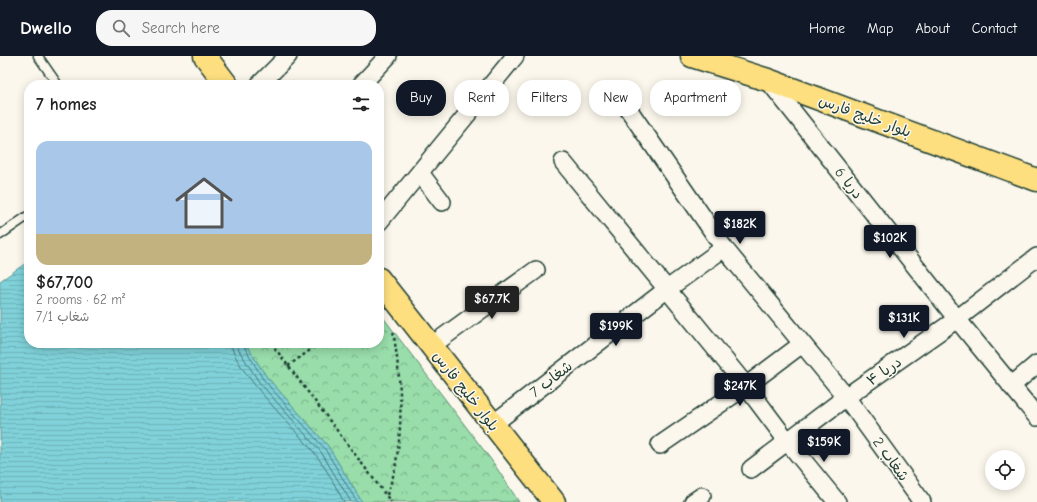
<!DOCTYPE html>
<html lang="en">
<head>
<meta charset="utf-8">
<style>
  body { margin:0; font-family:"Comic Neue","Playpen Sans Arabic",sans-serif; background:#f6f6f6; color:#222; height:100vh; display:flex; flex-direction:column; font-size:15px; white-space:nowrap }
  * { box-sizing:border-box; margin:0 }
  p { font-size:13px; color:#767676 }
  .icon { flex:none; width:22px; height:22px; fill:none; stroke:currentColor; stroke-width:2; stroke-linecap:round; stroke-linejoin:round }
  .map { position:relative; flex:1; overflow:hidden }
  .details { position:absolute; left:24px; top:24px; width:360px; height:268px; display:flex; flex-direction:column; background:#fff; border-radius:16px; box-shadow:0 2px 10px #0003 }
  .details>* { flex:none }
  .guide { position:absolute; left:396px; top:24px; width:380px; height:36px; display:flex; gap:8px }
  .tools { position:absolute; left:985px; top:394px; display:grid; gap:8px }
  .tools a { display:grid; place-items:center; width:40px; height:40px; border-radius:50%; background:#fff; box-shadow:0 2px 10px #0003; font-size:20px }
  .price { position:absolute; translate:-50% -34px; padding:0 9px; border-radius:4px; background:#111827; color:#fff; font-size:13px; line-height:26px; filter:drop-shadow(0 1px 2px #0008) }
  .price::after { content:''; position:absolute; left:50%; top:24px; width:12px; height:9px; margin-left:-6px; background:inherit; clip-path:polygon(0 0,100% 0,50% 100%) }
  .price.current { background:#222; color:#fff }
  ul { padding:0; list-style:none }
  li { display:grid; align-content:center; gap:8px; height:212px; padding:0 12px }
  li span { display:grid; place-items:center; height:124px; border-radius:12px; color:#555 }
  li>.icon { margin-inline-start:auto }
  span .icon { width:72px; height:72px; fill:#fffc; stroke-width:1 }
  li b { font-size:17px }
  h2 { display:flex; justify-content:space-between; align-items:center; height:48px; padding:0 12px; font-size:17px }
  .tag { padding:0 14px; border-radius:16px; background:#fff; box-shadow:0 2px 10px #0003; font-size:14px; line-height:36px }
  .tag.current { background:#111827; color:#fff }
  header { display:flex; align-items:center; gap:24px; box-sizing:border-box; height:56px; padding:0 20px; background:#111827; color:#fff }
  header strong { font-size:19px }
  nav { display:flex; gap:22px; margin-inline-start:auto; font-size:14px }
  .search { width:280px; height:36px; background:#f6f6f6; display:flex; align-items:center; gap:10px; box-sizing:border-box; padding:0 14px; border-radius:16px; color:#767676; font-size:15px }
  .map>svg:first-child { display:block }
</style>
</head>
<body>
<header>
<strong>Dwello</strong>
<div class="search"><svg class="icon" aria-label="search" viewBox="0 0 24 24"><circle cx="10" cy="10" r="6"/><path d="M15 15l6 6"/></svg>Search here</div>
<nav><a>Home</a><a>Map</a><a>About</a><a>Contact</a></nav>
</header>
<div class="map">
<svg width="1037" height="446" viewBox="0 0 1037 446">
  <defs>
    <pattern id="forest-crowns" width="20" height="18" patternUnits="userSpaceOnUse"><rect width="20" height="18" fill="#98ddaa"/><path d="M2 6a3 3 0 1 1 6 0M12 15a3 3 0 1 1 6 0" fill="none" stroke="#7bb48b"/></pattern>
    <pattern id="water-rules" width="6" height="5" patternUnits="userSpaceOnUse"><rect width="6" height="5" fill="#80d1d9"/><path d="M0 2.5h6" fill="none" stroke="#6eb4bb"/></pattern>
  </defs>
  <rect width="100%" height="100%" fill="#fbf7ec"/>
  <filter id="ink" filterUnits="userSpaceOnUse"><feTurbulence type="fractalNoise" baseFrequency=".025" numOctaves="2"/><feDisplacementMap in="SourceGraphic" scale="8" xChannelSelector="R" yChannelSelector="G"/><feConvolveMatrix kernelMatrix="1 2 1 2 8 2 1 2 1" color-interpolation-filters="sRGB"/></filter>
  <g filter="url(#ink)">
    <polygon fill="url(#forest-crowns)" stroke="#5c8d6f" points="379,256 492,405 519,446 362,446 328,390 266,320 245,287 379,287"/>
    <polygon fill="url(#water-rules)" stroke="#599697" points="29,205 29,287 245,287 266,320 328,390 362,446 0,446 0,225"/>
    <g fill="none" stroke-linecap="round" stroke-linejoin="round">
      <g stroke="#467876" stroke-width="1">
        <path d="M231,287C232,313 298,375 316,399C327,413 335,430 344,446"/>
        <polyline points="237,287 238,293 259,326 321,396 351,446"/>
        <polyline points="242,287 263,323 325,393 357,446"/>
      </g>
      <g stroke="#1f3d34" stroke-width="11">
        <g id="service">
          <polyline points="38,0 58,29"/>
          <polyline points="0,179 29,159"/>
        </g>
      </g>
      <g stroke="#1f3d34" stroke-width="20">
        <g id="minor">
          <polyline points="768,24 957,263 1037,361"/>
          <polyline points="259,29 288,0"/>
          <polyline points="361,29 388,0"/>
          <polyline points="622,44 724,192 846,341 922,446"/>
          <polyline points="563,106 746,330 788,386 837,446"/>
          <polyline points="420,117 442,146"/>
          <polyline points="379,166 515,0"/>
          <polyline points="431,290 536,214"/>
          <polyline points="1011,330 1037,308"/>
          <polyline points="493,368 666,234 724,192"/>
          <polyline points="660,389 746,330 802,288"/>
          <polyline points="751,413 846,341 957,263 1037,201"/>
          <polyline points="693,446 702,440"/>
        </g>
      </g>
      <g stroke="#1f3d34" stroke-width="25">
        <g id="primary">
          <polyline points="205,0 227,29"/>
          <polyline points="692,0 768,24 1037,124"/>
          <polyline points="379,223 554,446"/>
        </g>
      </g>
      <g stroke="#1f3d34" stroke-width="2.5" stroke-dasharray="3 3" stroke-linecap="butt">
        <polyline points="271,287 391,446"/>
        <polyline points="288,310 320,287"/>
        <path d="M387,439C390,428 395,417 396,406C404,362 400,318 393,274"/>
      </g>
      <use href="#service" stroke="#fbf7ec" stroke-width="8"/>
      <use href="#minor" stroke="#fbf7ec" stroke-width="17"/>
      <use href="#primary" stroke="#fedf80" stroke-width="22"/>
    </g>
  </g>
  <g text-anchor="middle" stroke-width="3" stroke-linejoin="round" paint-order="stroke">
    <g font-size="15" fill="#1f3d34" stroke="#fbf7ec">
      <text transform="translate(865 60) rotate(20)" y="5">بلوار خلیج‌ فارس</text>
      <text transform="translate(849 127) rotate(52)" y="5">دریا 6</text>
      <text transform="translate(884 315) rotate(-35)" y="5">دریا ۴</text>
      <text transform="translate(551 323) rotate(-38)" y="5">شغاب 7</text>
      <text transform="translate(466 335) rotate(52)" y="5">بلوار خلیج ‌فارس</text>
      <text transform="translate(891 403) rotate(54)" y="5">شغاب 2</text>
    </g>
  </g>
</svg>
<div class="tools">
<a><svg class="icon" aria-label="locate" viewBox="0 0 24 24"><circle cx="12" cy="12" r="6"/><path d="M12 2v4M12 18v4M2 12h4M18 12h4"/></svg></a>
</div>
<b class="price" style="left:740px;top:189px">$182K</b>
<b class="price" style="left:890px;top:203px">$102K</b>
<b class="price current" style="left:492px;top:264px">$67.7K</b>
<b class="price" style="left:904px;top:283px">$131K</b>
<b class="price" style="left:616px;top:291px">$199K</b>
<b class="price" style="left:740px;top:351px">$247K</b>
<b class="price" style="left:824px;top:407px">$159K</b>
<div class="guide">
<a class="tag current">Buy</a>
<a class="tag">Rent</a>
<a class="tag">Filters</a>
<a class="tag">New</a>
<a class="tag">Apartment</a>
</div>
<section class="details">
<h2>7 homes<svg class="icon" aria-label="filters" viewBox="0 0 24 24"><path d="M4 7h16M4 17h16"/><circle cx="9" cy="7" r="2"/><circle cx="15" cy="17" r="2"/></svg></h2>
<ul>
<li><span style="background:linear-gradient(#a9c7e8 75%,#c2b280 0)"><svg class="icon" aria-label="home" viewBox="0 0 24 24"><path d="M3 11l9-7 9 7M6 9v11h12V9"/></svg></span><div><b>$67,700</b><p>2 rooms · 62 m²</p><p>شغاب 7/1</p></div></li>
</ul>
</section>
</div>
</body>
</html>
